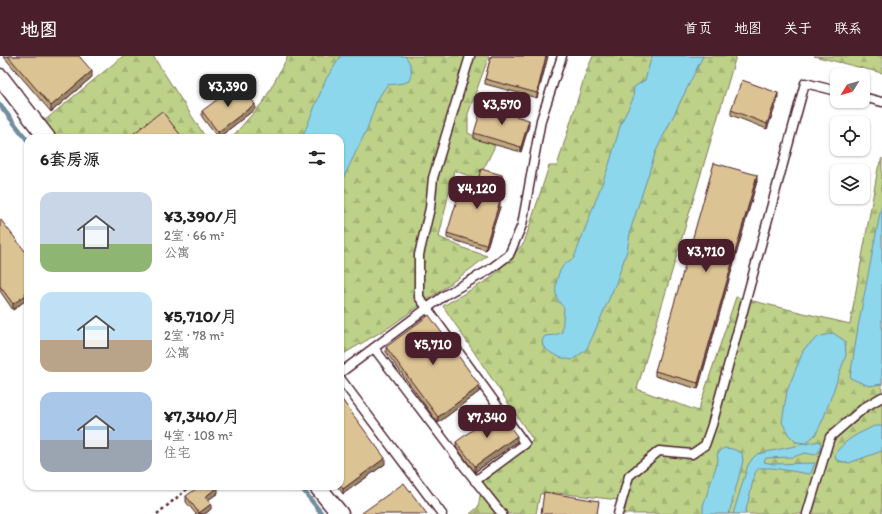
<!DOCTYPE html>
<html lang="zh">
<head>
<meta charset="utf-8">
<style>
  body { margin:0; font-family:Itim,"LXGW WenKai TC",sans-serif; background:#f6f6f6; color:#222; height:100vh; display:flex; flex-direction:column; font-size:15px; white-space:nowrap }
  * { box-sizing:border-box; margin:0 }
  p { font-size:13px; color:#767676 }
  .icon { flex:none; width:22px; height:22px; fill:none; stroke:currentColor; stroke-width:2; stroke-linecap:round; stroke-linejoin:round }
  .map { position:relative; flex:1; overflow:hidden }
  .panel { position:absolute; left:24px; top:78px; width:320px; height:356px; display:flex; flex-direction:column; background:#fff; border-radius:12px; box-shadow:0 1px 3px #0004 }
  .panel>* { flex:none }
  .needle { width:26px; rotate:233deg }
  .tools { position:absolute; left:830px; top:12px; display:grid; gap:8px }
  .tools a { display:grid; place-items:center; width:40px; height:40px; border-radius:8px; background:#fff; box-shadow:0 1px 3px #0004; font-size:20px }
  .price { position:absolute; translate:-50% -34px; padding:0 9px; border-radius:8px; background:#4a1f2b; color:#fff; font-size:13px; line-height:26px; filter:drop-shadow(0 1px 2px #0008) }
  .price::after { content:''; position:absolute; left:50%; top:24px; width:12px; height:9px; margin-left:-6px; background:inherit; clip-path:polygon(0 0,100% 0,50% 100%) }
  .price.active { background:#222; color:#fff }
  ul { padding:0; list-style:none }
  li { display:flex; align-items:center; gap:12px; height:100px; padding:0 16px }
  li span { display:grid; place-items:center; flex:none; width:112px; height:80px; border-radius:12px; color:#555 }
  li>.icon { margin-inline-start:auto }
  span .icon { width:48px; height:48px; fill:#fffc; stroke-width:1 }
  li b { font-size:17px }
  h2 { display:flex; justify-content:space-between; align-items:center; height:48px; padding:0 16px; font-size:17px }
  header { display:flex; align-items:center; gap:24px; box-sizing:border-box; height:56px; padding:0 20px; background:#4a1f2b; color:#fff }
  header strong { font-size:19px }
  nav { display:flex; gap:22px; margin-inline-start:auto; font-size:14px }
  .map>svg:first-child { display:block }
</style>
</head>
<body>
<header>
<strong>地图</strong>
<nav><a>首页</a><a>地图</a><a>关于</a><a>联系</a></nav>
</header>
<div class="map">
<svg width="882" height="458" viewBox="0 0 882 458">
  <defs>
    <pattern id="forest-firs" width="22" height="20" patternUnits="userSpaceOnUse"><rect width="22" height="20" fill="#bdd288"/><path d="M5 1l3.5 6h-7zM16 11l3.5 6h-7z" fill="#a4b476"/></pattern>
  </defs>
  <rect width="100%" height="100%" fill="#fff"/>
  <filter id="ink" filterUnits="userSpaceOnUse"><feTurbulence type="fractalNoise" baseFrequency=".025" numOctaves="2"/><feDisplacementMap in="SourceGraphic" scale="8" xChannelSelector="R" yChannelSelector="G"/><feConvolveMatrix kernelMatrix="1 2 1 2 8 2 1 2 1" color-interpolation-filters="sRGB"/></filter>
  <g filter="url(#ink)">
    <g fill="url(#forest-firs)" stroke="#84785a">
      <polygon points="123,0 153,0 206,82 57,82 44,65"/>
      <polygon points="288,0 489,0 468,58 468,77 495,90 478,124 454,114 439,181 466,193 487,200 472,212 391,270 340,300 340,82 231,82 264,45"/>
      <polygon points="593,0 736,0 637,333 698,355 736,241 850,268 878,112 882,102 882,458 624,458 627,445 558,437 540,438 536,458 470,458 478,451 483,425 533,384 443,250 491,222 524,187 549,110 557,110 586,16"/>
      <polygon points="814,0 882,0 882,17"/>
    </g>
    <g fill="#8cd7ec" stroke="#728d9f">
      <path d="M341,0H405C412,8 413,16 409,25L404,27L387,29L377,44L367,73L340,129V82H302L326,23Z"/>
      <path d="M652,0H703L656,95L631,172L627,195L616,227L592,282L586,294L572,304C560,302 551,299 543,290L542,285L545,280L555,279L562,276L564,252C562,249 558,246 557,242C553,232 558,213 566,207C568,205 572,204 574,202L609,109L621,67L633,43L634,31L645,24Z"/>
      <polygon points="882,147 882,328 869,330 850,322 858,271"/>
      <polygon points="833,277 845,285 846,299 824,361 816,378 806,387 796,386 788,378 782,366 787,335 804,293 818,281"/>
      <path d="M874,370H882V395L849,407L836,404L835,398C845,383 858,378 874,370Z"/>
      <polygon points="819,385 821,388 819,396 815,399 805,397 793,401 766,402 764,406 773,408 815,407 811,417 809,418 773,412 759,412 755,417 745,458 733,458 748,409 752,403 757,398"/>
      <polygon points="724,392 733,393 742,397 743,405 729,458 703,458 703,450 718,404 717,398"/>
    </g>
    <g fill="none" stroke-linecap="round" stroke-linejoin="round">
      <g stroke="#728d9f" stroke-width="4.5">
        <polyline points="0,49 28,85"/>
        <polyline points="300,430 322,458"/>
      </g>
      <g stroke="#4a1f2b" stroke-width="11">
        <g id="lane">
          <polyline points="470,0 433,122 430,152 419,199 419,241 525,388 475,425"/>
          <polyline points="863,41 882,46"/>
          <polyline points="374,292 463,409 502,458"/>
          <polyline points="340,317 445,239 489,214 509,199 522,169 541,64 562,0"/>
          <polyline points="340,322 442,458"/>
          <polyline points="618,458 629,420 659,395 692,398 705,389 712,369 805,27 837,35"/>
          <polyline points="807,458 830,381 865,351 882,341"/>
        </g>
      </g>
      <g stroke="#4a1f2b" stroke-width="19">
        <g id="street">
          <polyline points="0,21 47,82"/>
          <polyline points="317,430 340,458"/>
        </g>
      </g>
      <polyline stroke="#4a1f2b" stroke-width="2.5" stroke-dasharray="3 3" stroke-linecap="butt" points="157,458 191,430"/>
      <use href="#lane" stroke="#fff" stroke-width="8"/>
      <use href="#street" stroke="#fff" stroke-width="16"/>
    </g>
    <g fill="#bda87e" stroke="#4a1f2b">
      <polygon points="3,0 79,0 92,21 51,56"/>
      <polygon points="491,0 548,0 537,42 485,28 485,23"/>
      <polygon points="778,43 767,73 731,59 731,54"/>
      <polygon points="255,53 218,82 202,61 202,55"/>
      <polygon points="529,69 521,96 474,83 474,77"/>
      <polygon points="502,124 496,145 500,151 486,194 447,182 447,177"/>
      <polygon points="757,125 698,333 655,320 655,315"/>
      <polygon points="0,165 26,241 26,244 13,254 0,235"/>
      <polygon points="386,291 480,335 438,367 386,296"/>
      <polygon points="340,341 385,408 343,438 337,430 340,430"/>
      <polygon points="456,386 517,386 475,416 456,391"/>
      <polygon points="218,437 208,444 211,453 205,458 196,458 186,446 186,440"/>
    </g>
    <g fill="#9a8867" stroke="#4a1f2b">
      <polygon points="546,0 548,0 537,42 537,37"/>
      <polygon points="92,15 92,21 51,56 51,50"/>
      <polygon points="778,37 778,43 767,73 767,68"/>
      <polygon points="255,48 255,53 218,82 218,76"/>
      <polygon points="529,64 529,69 521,96 521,91"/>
      <polygon points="502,119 502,124 495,149 495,144"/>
      <polygon points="757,119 757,125 698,333 698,327"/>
      <polygon points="500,145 500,151 486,194 486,189"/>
      <polygon points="28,235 28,240 26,241 26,244 13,254 13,248"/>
      <polygon points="480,330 480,335 438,367 438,361"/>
      <polygon points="517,380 517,386 475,416 475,410"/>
      <polygon points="385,402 385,408 343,438 343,433"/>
      <polygon points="218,431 218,437 205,446 205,441"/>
      <polygon points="211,448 211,453 205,458 199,458 199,457"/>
    </g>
    <g fill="#dcc393" stroke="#4a1f2b">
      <polygon points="8,0 79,0 92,15 51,50"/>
      <polygon points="491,0 546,0 537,37 485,23"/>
      <polygon points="742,24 778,37 767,68 731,54"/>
      <polygon points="239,27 255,48 218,76 202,55"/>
      <polygon points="482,50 529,64 521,91 474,77"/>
      <polygon points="162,55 182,81 181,82 128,82"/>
      <polygon points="714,107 757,119 698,327 655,315"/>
      <polygon points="481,113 502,119 495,144 500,145 486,189 447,177 460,134 474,138"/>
      <polygon points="1,164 28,199 28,235 25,237 26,239 13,248 0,230 0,165"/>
      <polygon points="429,259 480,330 438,361 386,291"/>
      <polygon points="340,341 385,402 343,433 340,429"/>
      <polygon points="498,355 517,380 475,410 456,386"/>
      <polygon points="404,427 427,458 362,458 362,457"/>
      <polygon points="200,430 217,430 218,431 205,441 211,448 199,457 186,440"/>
      <polygon points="544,436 599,445 597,458 541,458"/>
    </g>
  </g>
</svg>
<div class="tools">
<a><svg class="needle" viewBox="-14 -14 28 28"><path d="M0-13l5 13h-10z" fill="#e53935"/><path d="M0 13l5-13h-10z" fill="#767676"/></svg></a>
<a><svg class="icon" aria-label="locate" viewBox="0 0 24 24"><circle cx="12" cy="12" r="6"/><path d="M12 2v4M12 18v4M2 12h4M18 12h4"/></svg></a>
<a><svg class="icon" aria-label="layers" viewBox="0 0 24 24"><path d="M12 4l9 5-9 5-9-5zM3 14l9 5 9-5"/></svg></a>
</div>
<b class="price active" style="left:228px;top:52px">¥3,390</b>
<b class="price" style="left:502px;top:70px">¥3,570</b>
<b class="price" style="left:477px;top:154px">¥4,120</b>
<b class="price" style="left:706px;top:217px">¥3,710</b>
<b class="price" style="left:433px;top:310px">¥5,710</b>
<b class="price" style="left:487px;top:383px">¥7,340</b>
<section class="panel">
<h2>6套房源<svg class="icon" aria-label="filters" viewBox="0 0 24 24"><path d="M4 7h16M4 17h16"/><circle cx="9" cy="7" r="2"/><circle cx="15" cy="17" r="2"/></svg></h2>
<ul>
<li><span style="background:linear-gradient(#c9d6e8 65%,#8fb573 0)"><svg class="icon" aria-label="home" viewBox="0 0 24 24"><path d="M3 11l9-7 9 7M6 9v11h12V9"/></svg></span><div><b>¥3,390/月</b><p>2室 · 66 m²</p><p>公寓</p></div></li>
<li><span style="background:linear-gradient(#bfe0f5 60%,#b9a48a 0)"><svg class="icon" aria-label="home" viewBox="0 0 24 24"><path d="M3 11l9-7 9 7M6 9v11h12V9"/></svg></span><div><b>¥5,710/月</b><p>2室 · 78 m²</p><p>公寓</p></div></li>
<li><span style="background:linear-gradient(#a9c7e8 60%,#9aa5b1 0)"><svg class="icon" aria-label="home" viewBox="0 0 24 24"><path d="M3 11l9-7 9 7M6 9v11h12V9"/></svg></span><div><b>¥7,340/月</b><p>4室 · 108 m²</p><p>住宅</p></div></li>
</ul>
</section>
</div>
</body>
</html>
